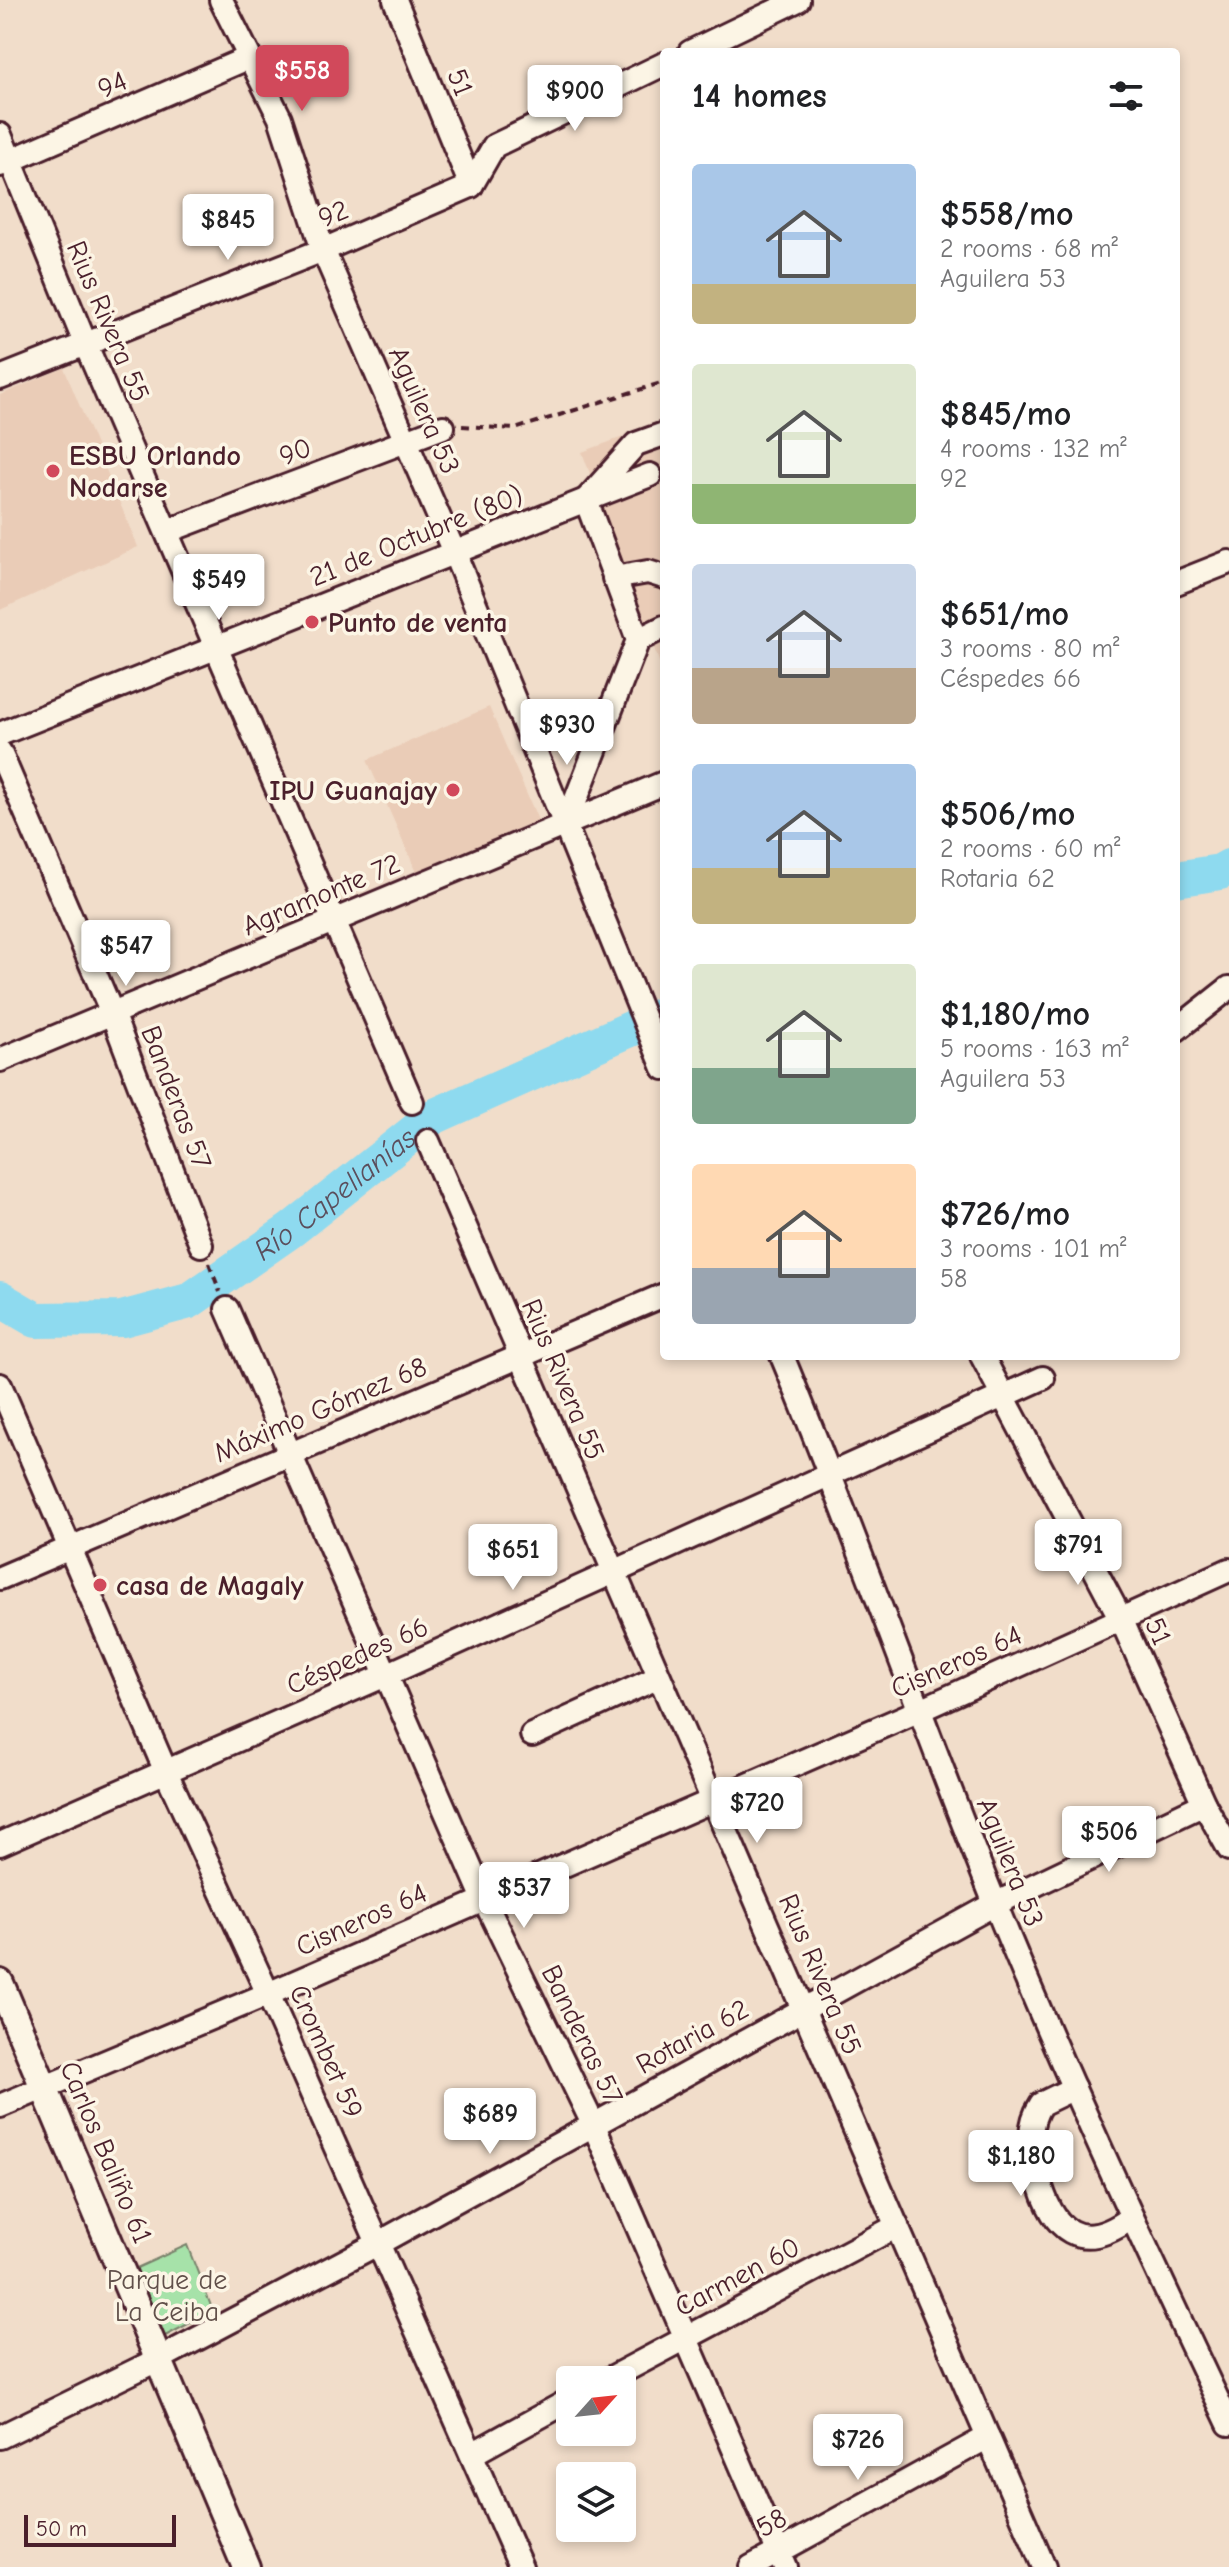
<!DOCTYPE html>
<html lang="en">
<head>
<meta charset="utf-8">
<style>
  body { margin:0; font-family:"Comic Neue",sans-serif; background:#f2f2f2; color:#202124; height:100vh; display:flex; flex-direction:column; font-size:30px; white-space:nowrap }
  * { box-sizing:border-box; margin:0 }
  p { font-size:26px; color:#757577 }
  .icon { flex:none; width:44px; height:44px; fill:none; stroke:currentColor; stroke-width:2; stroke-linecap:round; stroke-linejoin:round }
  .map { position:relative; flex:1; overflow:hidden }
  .sheet { position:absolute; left:660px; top:48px; width:520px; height:1312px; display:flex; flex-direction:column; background:#fff; border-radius:8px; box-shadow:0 4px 12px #0003 }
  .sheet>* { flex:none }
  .needle { width:52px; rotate:63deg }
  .fabs { position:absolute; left:556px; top:2366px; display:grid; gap:16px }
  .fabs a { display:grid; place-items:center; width:80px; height:80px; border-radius:8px; background:#fff; box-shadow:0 4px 12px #0003; font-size:40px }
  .scale { position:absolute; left:24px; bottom:20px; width:152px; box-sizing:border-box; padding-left:8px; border:4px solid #4a1f2b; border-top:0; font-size:22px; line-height:28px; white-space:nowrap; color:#4a1f2b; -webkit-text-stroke:6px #fcf5e5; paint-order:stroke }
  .price { position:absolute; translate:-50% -68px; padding:0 18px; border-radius:8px; background:#fff; color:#222; font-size:26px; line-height:52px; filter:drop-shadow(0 2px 4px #0008) }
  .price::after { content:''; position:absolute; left:50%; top:48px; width:24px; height:18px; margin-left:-12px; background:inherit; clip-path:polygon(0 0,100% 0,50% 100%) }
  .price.active { background:#d1495b; color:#fff }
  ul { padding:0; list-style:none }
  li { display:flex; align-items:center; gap:24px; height:200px; padding:0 32px }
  li span { display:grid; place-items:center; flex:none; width:224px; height:160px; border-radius:8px; color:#555 }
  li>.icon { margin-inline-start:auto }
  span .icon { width:96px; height:96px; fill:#fffc; stroke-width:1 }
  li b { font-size:34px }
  h2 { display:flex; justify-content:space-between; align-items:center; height:96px; padding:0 32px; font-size:34px }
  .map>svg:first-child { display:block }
</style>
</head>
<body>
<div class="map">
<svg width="1229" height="2567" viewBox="0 0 1229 2567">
  <rect width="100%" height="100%" fill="#f1ddca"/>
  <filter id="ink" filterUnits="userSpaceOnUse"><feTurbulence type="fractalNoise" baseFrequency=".0125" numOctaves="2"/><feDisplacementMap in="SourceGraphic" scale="16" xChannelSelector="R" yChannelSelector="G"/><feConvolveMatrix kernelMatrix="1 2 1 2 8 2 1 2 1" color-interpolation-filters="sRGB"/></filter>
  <g filter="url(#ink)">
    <g fill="#eaccb7">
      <polygon points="64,368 138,547 0,610 0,395"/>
      <polygon points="664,422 664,675 582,452"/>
      <polygon points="489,707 538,820 417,873 367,760"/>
    </g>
    <polygon fill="#a6e2a9" stroke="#78806a" stroke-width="2" points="187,2245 213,2311 148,2345 119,2276"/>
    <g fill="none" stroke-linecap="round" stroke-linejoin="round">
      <g stroke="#8edaef" stroke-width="36">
        <polyline points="1176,879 1220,872 1229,867"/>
        <path id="s1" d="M0,1299L36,1320L122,1319L189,1301L291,1230L433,1117L664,1014"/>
      </g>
      <g stroke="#4a1f2b" stroke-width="28">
        <g id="minor">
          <polyline points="221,0 280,118 323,250 454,552 664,1068"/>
          <polyline points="395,0 471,186"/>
          <polyline points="690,52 798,0"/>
          <polyline points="0,135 85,343 412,1102"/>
          <polyline points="0,165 248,58"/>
          <polyline points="0,378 323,250 471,186 494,146 664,64"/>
          <polyline points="650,475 586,500 636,444 664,434"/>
          <polyline points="168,531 443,427"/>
          <polyline points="614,578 648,572 664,577"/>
          <polyline points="1176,583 1229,562"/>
          <polyline points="638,640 664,627"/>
          <polyline points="0,734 586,500 638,640 566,825"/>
          <polyline points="0,752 112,1013 201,1245"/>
          <polyline points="1176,1030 1229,988"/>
          <polyline points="0,1060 664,783"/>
          <polyline points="428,1141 1044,2567"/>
          <polyline points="227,1309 483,1897 594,2126 785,2567"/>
          <path d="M782,1356C857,1536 921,1721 994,1901C1066,2078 1147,2251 1229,2424"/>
          <polyline points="982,1356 1122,1621 1204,1804 1229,1849"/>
          <polyline points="0,1385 166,1772 268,1994 521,2567"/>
          <polyline points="0,1578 664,1295"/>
          <polyline points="532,1735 659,1677"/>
          <polyline points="0,1844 386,1675 1043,1378"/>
          <path d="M1074,2088L1041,2104C1025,2128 1032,2149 1038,2176C1052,2231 1080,2255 1131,2218"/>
          <polyline points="0,2106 268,1994 918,1711 1229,1570"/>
          <polyline points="607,2380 897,2226"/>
          <polyline points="0,2437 159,2359 379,2243 995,1904 1204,1804"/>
          <polyline points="472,2454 570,2400"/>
          <polyline points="751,2567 988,2437"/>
        </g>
      </g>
      <g stroke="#4a1f2b" stroke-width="32">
        <polyline id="major" points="0,1983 246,2567"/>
      </g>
      <g stroke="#4a1f2b" stroke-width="4" stroke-dasharray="8 6" stroke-linecap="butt">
        <polyline points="462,426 515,429 664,382"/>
        <polyline points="209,1263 220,1292"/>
      </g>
      <use href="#minor" stroke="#fcf5e5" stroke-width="22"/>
      <use href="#major" stroke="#fcf5e5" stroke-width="26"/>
    </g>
  </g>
  <g fill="#d1495b" stroke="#fcf5e5" stroke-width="3">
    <circle cx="53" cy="471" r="8"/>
    <circle cx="312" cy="622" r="8"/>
    <circle cx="453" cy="790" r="8"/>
    <circle cx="100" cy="1585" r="8"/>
  </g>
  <g text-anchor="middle" stroke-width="7" stroke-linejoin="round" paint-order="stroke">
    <g font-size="28" fill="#4a1f2b" stroke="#fcf5e5">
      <text transform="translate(461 82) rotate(68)" y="10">51</text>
      <text transform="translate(112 84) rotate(-23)" y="10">94</text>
      <text transform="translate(333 213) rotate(-23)" y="10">92</text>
      <text transform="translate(109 321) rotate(67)" y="10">Rius Rivera 55</text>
      <text transform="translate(425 410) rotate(66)" y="10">Aguilera 53</text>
      <text transform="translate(295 451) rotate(-21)" y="10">90</text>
      <text transform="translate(416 535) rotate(-22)" y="10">21 de Octubre (80)</text>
      <text transform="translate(321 894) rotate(-23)" y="10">Agramonte 72</text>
      <text transform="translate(177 1097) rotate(69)" y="10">Banderas 57</text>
      <text transform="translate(564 1379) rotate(67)" y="10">Rius Rivera 55</text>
      <text transform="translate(320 1409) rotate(-23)" y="10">Máximo Gómez 68</text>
      <text transform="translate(1159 1631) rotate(66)" y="10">51</text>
      <text transform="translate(357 1655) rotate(-24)" y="10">Céspedes 66</text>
      <text transform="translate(956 1661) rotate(-24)" y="10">Cisneros 64</text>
      <text transform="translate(1011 1862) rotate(68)" y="10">Aguilera 53</text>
      <text transform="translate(361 1919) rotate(-24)" y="10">Cisneros 64</text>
      <text transform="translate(821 1974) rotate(67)" y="10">Rius Rivera 55</text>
      <text transform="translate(583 2034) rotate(64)" y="10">Banderas 57</text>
      <text transform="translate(692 2036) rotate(-29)" y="10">Rotaria 62</text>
      <text transform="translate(327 2051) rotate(66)" y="10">Crombet 59</text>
      <text transform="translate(107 2152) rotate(67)" y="10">Carlos Baliño 61</text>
      <text transform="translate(737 2276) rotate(-28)" y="10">Carmen 60</text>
      <text transform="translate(771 2522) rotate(-29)" y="10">58</text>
    </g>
    <g font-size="28" font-weight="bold" fill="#4a1f2b" stroke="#fcf5e5" text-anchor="start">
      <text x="69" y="465">ESBU Orlando<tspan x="69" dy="32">Nodarse</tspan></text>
      <text x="328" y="632">Punto de venta</text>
      <text x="437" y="800" text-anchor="end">IPU Guanajay</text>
      <text x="116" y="1595">casa de Magaly</text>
    </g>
    <g font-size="28" fill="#61504a" stroke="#fcf5e5">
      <text x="167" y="2289">Parque de<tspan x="167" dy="32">La Ceiba</tspan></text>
    </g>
    <g font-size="30" font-style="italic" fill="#5b4e5c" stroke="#fcf5e5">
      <text dy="10" stroke="none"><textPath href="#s1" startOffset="378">Río Capellanías</textPath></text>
    </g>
  </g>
</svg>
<div class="fabs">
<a><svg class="needle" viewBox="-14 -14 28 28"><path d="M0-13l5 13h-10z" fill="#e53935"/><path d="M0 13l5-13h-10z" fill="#757577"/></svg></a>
<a><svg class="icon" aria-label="layers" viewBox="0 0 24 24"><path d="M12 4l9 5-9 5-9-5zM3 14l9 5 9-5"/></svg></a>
</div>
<div class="scale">50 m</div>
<b class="price active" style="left:302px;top:113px">$558</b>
<b class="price" style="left:575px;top:133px">$900</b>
<b class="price" style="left:228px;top:262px">$845</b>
<b class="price" style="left:219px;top:622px">$549</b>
<b class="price" style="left:567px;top:767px">$930</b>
<b class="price" style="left:126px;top:988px">$547</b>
<b class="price" style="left:1078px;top:1587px">$791</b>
<b class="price" style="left:513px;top:1592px">$651</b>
<b class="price" style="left:757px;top:1845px">$720</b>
<b class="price" style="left:1109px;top:1874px">$506</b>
<b class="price" style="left:524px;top:1930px">$537</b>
<b class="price" style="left:490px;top:2156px">$689</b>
<b class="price" style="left:1021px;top:2198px">$1,180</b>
<b class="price" style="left:858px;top:2482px">$726</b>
<section class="sheet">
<h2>14 homes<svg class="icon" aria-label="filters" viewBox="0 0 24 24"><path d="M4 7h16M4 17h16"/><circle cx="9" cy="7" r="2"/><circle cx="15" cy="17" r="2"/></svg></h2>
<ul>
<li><span style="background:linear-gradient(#a9c7e8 75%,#c2b280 0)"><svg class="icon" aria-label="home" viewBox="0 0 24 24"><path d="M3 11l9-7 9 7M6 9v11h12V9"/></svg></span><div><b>$558/mo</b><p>2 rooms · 68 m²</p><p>Aguilera 53</p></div></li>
<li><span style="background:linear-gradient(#dfe7d0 75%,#8fb573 0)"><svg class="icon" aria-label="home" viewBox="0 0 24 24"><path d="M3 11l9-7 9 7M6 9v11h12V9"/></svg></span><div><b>$845/mo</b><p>4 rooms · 132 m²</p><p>92</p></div></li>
<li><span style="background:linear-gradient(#c9d6e8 65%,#b9a48a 0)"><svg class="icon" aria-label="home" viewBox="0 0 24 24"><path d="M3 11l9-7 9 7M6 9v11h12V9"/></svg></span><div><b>$651/mo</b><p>3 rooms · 80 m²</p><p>Céspedes 66</p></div></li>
<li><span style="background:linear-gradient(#a9c7e8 65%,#c2b280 0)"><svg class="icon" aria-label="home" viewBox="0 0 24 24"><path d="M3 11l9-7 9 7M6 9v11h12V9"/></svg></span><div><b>$506/mo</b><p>2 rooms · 60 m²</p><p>Rotaria 62</p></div></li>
<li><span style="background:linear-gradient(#dfe7d0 65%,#7fa58c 0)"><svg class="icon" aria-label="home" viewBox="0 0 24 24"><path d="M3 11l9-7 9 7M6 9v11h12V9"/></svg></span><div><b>$1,180/mo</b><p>5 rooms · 163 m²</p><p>Aguilera 53</p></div></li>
<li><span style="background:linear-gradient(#ffd9b3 65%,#9aa5b1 0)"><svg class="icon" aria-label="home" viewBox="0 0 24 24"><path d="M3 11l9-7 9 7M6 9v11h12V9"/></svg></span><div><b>$726/mo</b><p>3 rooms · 101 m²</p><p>58</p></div></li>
</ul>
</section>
</div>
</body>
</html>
